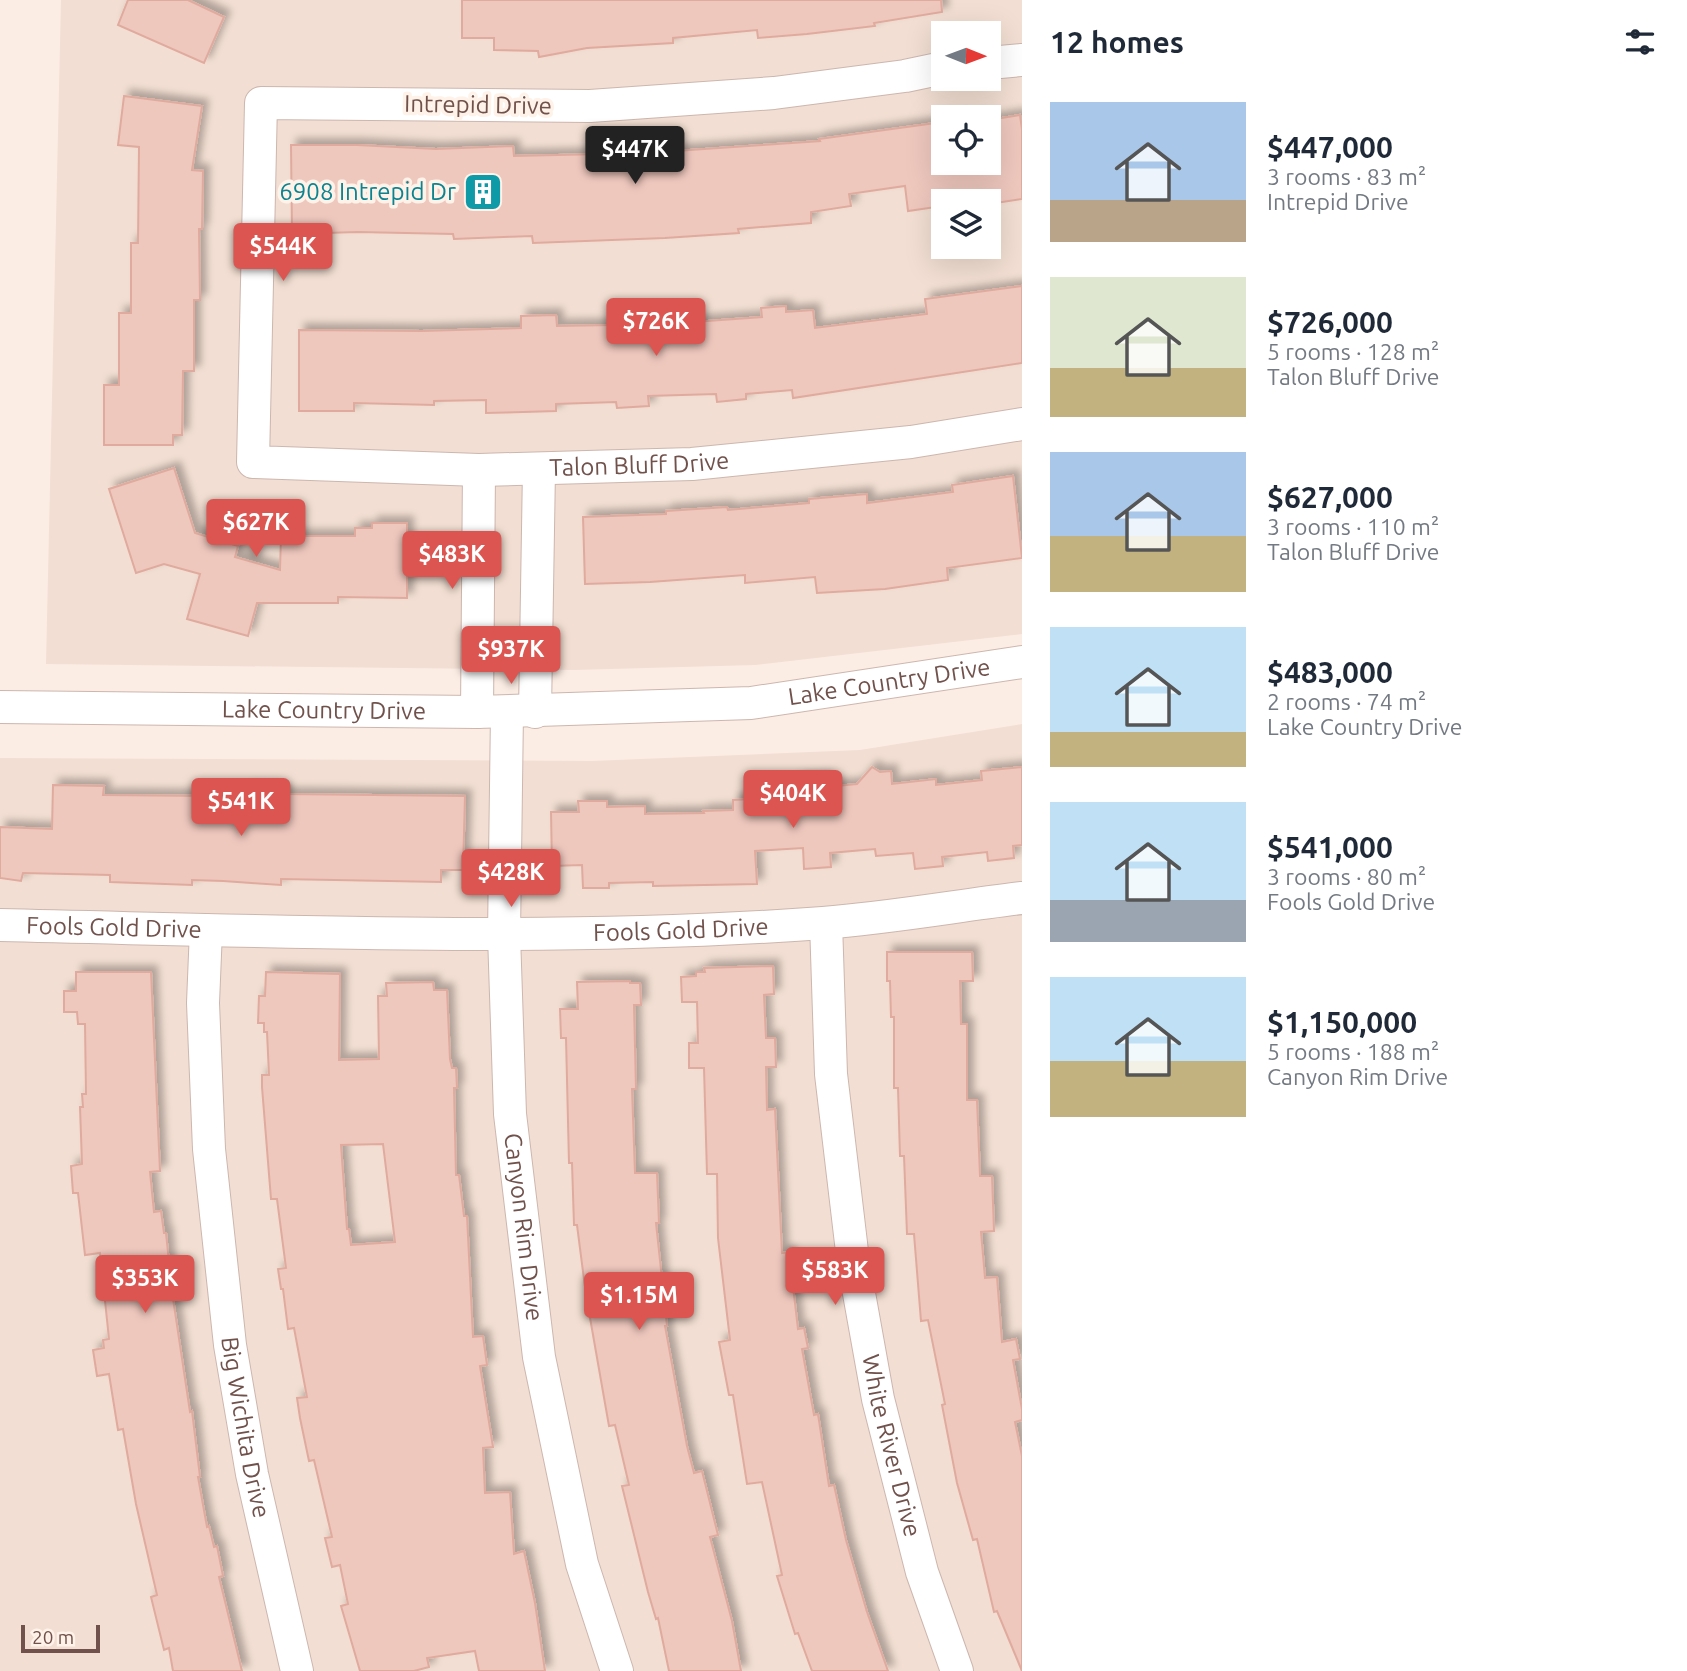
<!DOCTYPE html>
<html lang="en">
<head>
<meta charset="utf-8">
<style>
  body { margin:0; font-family:Ubuntu,sans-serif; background:#f6f6f7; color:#1f2937; height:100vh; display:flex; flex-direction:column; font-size:26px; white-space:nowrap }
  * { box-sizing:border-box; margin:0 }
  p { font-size:23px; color:#747a83 }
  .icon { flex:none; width:38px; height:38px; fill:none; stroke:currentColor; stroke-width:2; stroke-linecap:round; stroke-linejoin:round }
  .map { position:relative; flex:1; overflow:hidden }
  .side { display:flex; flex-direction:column; background:#fff; width:665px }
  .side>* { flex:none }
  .needle { width:46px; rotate:91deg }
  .controls { position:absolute; left:931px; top:21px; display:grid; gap:14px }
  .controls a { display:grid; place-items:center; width:70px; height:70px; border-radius:0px; background:#fff; box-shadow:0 7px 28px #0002; font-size:35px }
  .scale { position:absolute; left:21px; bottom:18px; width:79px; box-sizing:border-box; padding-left:7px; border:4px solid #71514b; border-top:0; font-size:19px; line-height:24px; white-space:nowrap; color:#71514b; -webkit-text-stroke:5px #fef2e9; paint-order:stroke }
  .price { position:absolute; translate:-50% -60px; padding:0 16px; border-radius:7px; background:#dd5550; color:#fff; font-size:23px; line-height:46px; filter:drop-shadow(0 2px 4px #0008) }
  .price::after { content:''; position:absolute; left:50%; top:42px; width:21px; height:16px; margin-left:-10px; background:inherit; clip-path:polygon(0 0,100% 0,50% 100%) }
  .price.current { background:#222; color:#fff }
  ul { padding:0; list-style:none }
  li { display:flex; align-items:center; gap:21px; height:175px; padding:0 28px }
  li span { display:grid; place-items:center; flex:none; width:196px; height:140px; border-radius:0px; color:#555 }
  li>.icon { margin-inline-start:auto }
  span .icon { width:84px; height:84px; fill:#fffc; stroke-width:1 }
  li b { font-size:30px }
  h2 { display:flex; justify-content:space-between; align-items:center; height:84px; padding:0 28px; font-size:30px }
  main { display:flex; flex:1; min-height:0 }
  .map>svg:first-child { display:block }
</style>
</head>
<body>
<main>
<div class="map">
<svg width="1022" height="1671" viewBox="0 0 1022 1671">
  <defs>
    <filter id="shadow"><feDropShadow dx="6" dy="-6" stdDeviation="3.5" flood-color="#0004"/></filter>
  </defs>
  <rect width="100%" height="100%" fill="#fbede4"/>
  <g fill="#f2ded2" fill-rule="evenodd">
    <path d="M61,0H1022V634L755,665L574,670L46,664ZM943,33H989V79H943ZM943,117H989V163H943ZM943,201H989V247H943Z"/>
    <polygon points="1022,724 1022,1671 0,1671 0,758 592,761 860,750"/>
  </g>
  <g fill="#eec7bd" stroke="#e0ab9e" stroke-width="2" fill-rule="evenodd" filter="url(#shadow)">
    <polygon points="128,0 188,0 224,17 204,63 118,25"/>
    <polygon points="462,0 941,0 942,12 874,23 875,26 807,34 758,38 757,30 673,38 673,43 587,48 539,57 538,51 494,50 494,38 462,38"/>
    <polygon points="124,96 202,106 192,170 203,171 202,229 199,229 200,300 194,300 194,371 183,371 182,435 173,435 173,445 104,445 104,385 119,385 119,313 131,313 131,243 138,243 139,147 118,145"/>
    <polygon points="1020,115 1022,129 1022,199 989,204 989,201 943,201 943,206 908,211 905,186 849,194 851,206 811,212 811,223 738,229 739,233 665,238 533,243 532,236 454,239 453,234 358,232 292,234 291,145 357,145 436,149 513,146 514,156 646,153 820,141 819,139 943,122 943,163 989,163 989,120"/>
    <polygon points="1022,286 1022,363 793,398 792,390 746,394 746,399 717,402 716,394 648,396 649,406 617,408 616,402 556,404 556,411 486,413 486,400 434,401 434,405 354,403 354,411 299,411 299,330 422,331 521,328 521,316 556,315 557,326 612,325 611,321 666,318 666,324 762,317 761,308 786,306 786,312 813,310 815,328 927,314 925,299"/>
    <polygon points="174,468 195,533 238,546 235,557 280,570 281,536 355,536 355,528 372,528 372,523 407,523 407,598 338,597 338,603 257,603 248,636 187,619 200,574 164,564 136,573 109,489"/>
    <polygon points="1013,476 1022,558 947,568 948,580 885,589 817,593 815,577 745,583 745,575 650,582 585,584 583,517 666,514 666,511 727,507 728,510 809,503 809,499 867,494 867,503 953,492 952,485"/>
    <polygon points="872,767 880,772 891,771 892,784 936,779 936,785 982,780 981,771 1022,767 1022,845 1013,846 1014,858 988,861 987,852 942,857 943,866 915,869 913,853 876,856 875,849 830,853 831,867 804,869 803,848 755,851 757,884 653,886 653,882 609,883 609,888 583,888 582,865 552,866 551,812 579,812 578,801 607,801 607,807 645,806 645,814 704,813 703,811 733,810 733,800 770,798 769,792 797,790 796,780 825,778 826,787 857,784"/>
    <polygon points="53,785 104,786 103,795 206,796 206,799 247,800 247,790 283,791 283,794 465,796 463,870 441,870 441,882 281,879 281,885 223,881 192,880 192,885 110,882 110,875 23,873 21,881 0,878 0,827 52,829"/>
    <polygon points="887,952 972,952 973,981 960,981 961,1024 967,1024 967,1100 977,1100 980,1176 992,1176 994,1231 981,1232 985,1278 997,1277 1002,1342 1016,1339 1020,1359 1013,1360 1022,1409 1022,1420 1015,1422 1022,1456 1022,1671 997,1611 994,1612 977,1539 973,1540 957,1483 942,1405 945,1404 928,1320 921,1321 914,1234 907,1234 904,1156 900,1156 898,1088 894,1088 894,1017 891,1017 890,981 887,981"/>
    <polygon points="773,966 774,994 764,995 766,1038 775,1038 776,1067 766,1067 767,1110 775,1109 782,1253 789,1252 798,1329 804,1328 808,1348 802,1349 814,1415 818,1414 829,1486 834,1485 846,1540 867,1612 888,1671 812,1671 798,1633 795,1634 777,1576 782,1575 762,1482 747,1484 733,1395 729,1395 719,1342 730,1340 718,1238 717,1174 707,1174 704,1068 689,1068 689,1043 698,1043 697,1002 682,1002 681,977 696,976 696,972 705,972 704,968"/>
    <polygon points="76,972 151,972 160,1171 150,1172 154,1212 161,1211 164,1233 166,1233 172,1292 190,1412 192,1411 200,1477 198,1477 207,1527 209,1526 214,1547 217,1546 223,1576 219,1577 242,1671 173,1671 169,1648 164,1650 151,1597 157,1595 136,1504 123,1429 118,1430 109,1374 97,1376 93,1350 104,1348 103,1340 109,1339 100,1253 85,1255 78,1193 73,1193 71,1166 82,1164 80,1107 83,1107 82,1094 86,1094 85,1024 78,1024 77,1012 64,1012 64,991 76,991"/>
    <path d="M266,972L340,974L339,1060L379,1059L378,996H387L386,983L433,982L434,990H447L450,1059L452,1068H456L457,1088H454L456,1175H459L464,1216H467L473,1337L483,1336L487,1365L480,1366L493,1447L483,1448L485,1493L510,1492L514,1554L524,1551L535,1603L545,1671H479L475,1651L427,1658L429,1667L414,1671H360L341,1606L348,1604L340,1565L332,1567L325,1538L332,1537L314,1460L309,1461L300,1418L297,1398L307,1397L294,1328L288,1329L283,1289H281L278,1269L286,1268L277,1199H271L262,1087V1075H269L267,1032H264V1023H258L259,996H265ZM383,1144L395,1242L351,1245L349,1229H347L341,1145Z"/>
    <polygon points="630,981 630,983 640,983 641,1005 634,1005 636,1089 632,1089 635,1173 657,1173 659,1223 656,1223 667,1326 665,1326 687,1446 694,1473 702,1471 718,1535 710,1537 732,1621 741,1671 669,1671 658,1618 656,1619 648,1592 622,1486 629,1485 615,1425 609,1426 586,1295 577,1225 574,1225 572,1163 569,1163 566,1038 561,1038 560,1009 578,1009 577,982"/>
  </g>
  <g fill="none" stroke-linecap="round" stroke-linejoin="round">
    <g stroke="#cdb6ae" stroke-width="34">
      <g id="minor">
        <polyline points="989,63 1022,60"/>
        <path id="s1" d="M943,68L905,76L774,93L590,106L261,103L253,462L479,470L692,464L911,442L1022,424"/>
        <path id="s2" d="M0,707L477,712L751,703L1022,662"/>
        <polyline points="477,712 479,470"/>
        <path id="s3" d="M507,712L504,935L510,1114L539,1357L582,1564L617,1671"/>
        <polyline points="535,712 539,469"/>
        <path id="s4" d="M826,923L831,1074L853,1260L878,1399L922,1572L957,1671"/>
        <path id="s5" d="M0,925C274,931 549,943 823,923C889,918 956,906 1022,898"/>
        <path id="s6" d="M206,930L203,1003L209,1149L230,1345L252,1474L297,1671"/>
      </g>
    </g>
    <use href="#minor" stroke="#fff" stroke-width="32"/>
  </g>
  <defs>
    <g id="building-square" transform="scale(2.0125)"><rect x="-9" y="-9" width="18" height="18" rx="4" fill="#0f9aa8" stroke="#fef2e9"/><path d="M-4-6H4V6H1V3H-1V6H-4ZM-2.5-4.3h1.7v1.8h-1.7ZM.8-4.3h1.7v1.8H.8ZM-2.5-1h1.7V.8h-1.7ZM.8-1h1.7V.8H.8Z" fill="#fff"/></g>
  </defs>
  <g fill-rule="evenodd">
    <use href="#building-square" x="483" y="192"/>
  </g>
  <g text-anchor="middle" stroke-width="7" stroke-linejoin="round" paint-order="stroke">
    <g font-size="24" fill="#71514b" stroke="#fef2e9">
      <text transform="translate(478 105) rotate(1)" y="8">Intrepid Drive</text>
      <text dy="8" stroke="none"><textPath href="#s1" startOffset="1430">Talon Bluff Drive</textPath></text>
      <text dy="8" stroke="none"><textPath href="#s2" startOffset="891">Lake Country Drive</textPath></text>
      <text dy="8" stroke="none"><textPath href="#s2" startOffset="324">Lake Country Drive</textPath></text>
      <text dy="8" stroke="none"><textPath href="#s5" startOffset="114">Fools Gold Drive</textPath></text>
      <text dy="8" stroke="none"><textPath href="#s5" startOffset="681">Fools Gold Drive</textPath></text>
      <text dy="8" stroke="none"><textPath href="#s3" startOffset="516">Canyon Rim Drive</textPath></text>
      <text dy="8" stroke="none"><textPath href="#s6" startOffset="500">Big Wichita Drive</textPath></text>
      <text dy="8" stroke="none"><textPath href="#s4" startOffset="528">White River Drive</textPath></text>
    </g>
    <g font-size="24" fill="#0d838f" stroke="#fef2e9" text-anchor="end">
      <text x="456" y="200">6908 Intrepid Dr</text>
    </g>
  </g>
</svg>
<div class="controls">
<a><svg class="needle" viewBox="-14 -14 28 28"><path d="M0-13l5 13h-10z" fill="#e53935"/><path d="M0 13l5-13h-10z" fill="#747a83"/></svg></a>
<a><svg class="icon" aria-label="locate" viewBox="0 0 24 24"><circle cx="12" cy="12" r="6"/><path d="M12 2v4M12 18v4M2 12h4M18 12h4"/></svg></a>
<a><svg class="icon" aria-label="layers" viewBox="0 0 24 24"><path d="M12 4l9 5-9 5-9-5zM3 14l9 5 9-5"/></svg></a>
</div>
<div class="scale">20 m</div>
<b class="price current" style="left:635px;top:186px">$447K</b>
<b class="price" style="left:283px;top:283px">$544K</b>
<b class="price" style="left:656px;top:358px">$726K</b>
<b class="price" style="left:256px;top:559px">$627K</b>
<b class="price" style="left:452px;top:591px">$483K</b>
<b class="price" style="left:511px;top:686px">$937K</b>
<b class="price" style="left:793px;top:830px">$404K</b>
<b class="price" style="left:241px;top:838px">$541K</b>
<b class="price" style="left:511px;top:909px">$428K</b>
<b class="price" style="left:835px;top:1307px">$583K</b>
<b class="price" style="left:145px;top:1315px">$353K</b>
<b class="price" style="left:639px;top:1332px">$1.15M</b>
</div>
<section class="side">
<h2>12 homes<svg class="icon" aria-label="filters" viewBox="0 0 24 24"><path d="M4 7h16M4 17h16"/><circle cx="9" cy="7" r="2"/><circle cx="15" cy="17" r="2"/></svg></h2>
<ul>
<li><span style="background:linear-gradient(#a9c7e8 70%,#b9a48a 0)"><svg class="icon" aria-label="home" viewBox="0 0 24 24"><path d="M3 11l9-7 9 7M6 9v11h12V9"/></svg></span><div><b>$447,000</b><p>3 rooms · 83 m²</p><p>Intrepid Drive</p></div></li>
<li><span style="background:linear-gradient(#dfe7d0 65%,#c2b280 0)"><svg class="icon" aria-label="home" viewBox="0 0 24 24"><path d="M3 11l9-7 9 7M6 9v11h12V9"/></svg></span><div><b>$726,000</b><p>5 rooms · 128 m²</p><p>Talon Bluff Drive</p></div></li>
<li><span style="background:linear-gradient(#a9c7e8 60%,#c2b280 0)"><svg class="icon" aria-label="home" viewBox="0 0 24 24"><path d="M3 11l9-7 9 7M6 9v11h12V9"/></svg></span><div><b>$627,000</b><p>3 rooms · 110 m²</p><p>Talon Bluff Drive</p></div></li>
<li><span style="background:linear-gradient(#bfe0f5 75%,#c2b280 0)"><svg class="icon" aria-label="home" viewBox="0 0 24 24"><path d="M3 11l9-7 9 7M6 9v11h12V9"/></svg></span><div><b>$483,000</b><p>2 rooms · 74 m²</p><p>Lake Country Drive</p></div></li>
<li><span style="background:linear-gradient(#bfe0f5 70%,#9aa5b1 0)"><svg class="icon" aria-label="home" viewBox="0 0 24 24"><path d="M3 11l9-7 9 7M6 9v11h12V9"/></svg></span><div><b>$541,000</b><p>3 rooms · 80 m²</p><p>Fools Gold Drive</p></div></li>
<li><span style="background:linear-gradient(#bfe0f5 60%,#c2b280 0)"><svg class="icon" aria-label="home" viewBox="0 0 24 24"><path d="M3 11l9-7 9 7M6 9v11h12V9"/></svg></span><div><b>$1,150,000</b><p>5 rooms · 188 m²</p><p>Canyon Rim Drive</p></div></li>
</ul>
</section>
</main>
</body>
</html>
